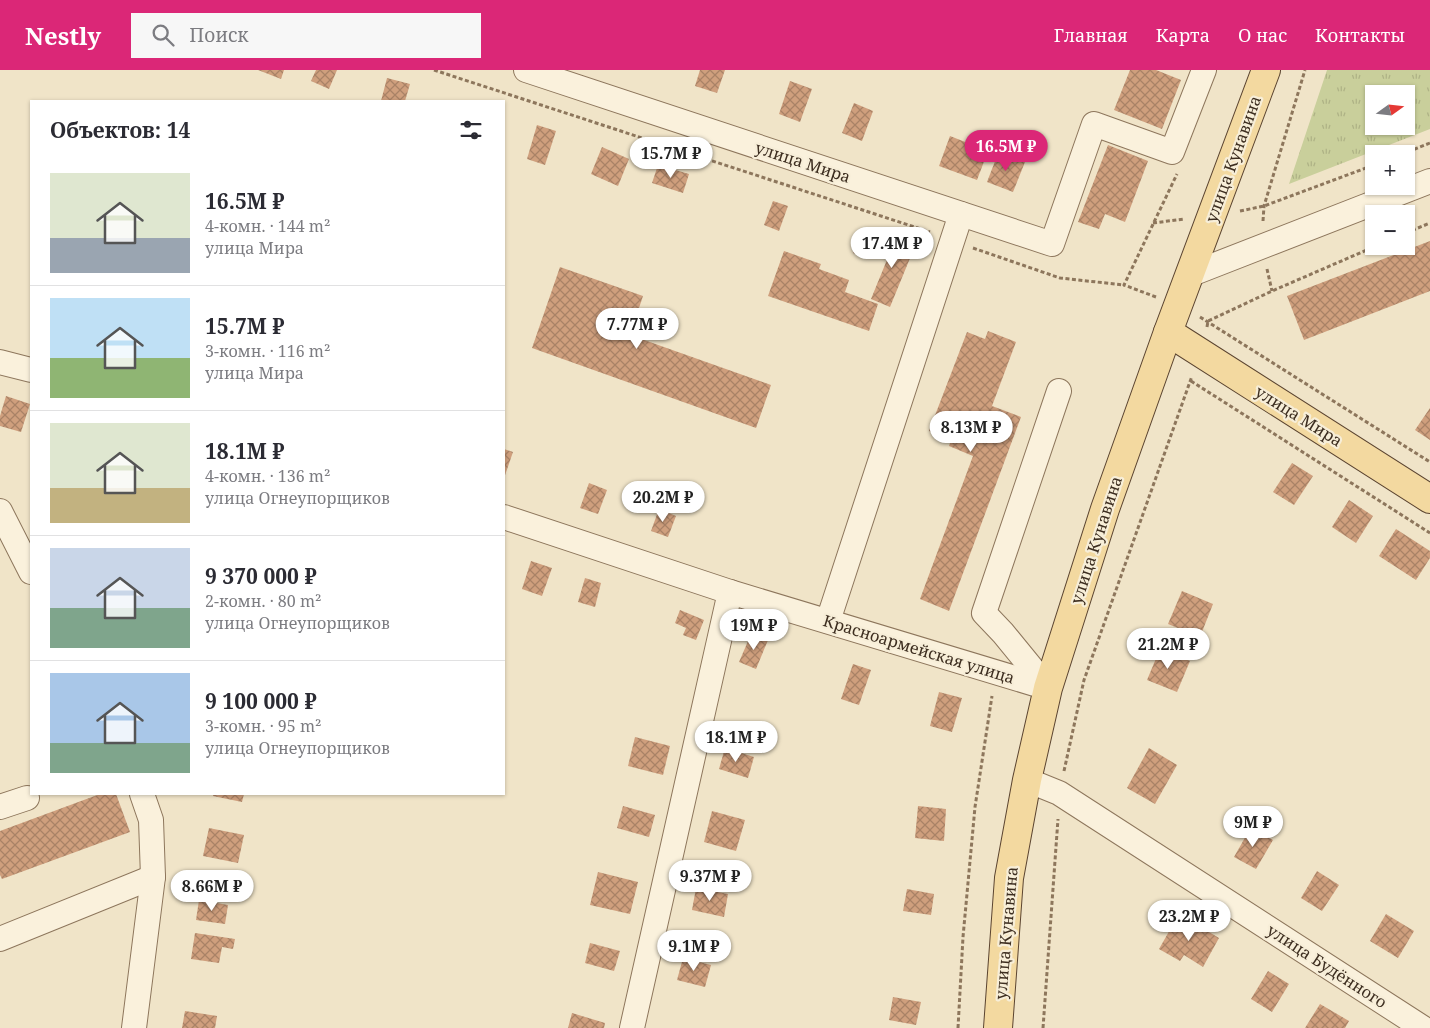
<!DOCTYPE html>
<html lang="ru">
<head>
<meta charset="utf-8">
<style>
  body { margin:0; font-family:"Noto Serif",serif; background:#f7f7f7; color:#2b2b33; height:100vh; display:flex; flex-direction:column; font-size:19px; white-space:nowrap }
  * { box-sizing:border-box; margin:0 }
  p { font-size:16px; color:#7c7c81 }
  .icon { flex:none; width:28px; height:28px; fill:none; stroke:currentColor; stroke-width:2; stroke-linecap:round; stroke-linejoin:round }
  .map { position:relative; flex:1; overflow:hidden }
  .sheet { position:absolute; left:30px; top:30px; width:475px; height:695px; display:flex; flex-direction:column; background:#fff; border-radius:0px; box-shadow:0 1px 4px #0004 }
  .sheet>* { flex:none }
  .needle { width:32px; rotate:75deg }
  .controls { position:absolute; left:1365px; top:15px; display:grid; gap:10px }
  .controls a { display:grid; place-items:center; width:50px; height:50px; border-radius:0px; background:#fff; box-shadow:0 1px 4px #0004; font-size:25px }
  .price { position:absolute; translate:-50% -42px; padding:0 11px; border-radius:18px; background:#fff; color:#222; font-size:16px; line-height:32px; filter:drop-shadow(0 1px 2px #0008) }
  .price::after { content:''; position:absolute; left:50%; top:30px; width:15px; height:11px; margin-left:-8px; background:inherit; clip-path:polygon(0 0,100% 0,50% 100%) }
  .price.on { background:#db2777; color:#fff }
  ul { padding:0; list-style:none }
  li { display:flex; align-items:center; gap:15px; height:125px; padding:0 20px }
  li+li { border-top:1px solid #e1e1e2 }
  li span { display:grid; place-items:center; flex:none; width:140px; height:100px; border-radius:0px; color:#555 }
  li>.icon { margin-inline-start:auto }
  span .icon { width:60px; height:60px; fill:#fffc; stroke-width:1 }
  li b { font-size:21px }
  h2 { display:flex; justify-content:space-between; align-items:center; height:60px; padding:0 20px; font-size:21px }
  header { display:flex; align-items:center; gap:30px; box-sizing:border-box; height:70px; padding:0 25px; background:#db2777; color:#fff }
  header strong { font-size:24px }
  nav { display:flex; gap:28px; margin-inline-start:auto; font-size:18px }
  .search { width:350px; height:45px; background:#f7f7f7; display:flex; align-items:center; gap:12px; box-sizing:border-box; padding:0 18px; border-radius:0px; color:#7c7c81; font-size:19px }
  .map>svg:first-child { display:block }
</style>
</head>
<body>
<header>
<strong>Nestly</strong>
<div class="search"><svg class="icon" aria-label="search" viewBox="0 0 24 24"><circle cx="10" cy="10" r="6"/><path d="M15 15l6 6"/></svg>Поиск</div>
<nav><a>Главная</a><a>Карта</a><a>О нас</a><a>Контакты</a></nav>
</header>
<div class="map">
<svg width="1430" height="958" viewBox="0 0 1430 958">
  <defs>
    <pattern id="park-tufts" width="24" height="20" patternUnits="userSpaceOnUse" patternTransform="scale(1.25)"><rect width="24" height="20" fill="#c9cf9b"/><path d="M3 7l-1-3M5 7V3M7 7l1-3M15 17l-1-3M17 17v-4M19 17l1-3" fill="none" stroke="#aeb285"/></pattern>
    <pattern id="building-cross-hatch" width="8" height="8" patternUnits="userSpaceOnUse" patternTransform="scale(1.25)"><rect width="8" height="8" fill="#cf9f7d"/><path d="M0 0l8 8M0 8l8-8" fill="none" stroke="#a98266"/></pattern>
  </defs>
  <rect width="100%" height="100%" fill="#f0e4c8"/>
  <path fill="url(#park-tufts)" fill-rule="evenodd" d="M1327,0H1430V59L1289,114ZM1374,24H1406V56H1374Z"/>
  <g fill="url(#building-cross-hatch)">
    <polygon points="258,0 284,0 281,9"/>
    <polygon points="316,0 337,0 329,19 311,11"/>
    <polygon points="700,0 725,0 717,23 695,16"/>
    <polygon points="1130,0 1156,0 1181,10 1162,59 1114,40"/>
    <polygon points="387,8 410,14 405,31 381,31"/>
    <polygon points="790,11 812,19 800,52 779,44"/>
    <polygon points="854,33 873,41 862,71 842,63"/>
    <polygon points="537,55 556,61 545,95 527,89"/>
    <polygon points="950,66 988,81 977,110 939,96"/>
    <polygon points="1108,75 1148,91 1125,152 1105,144 1099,159 1078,152"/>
    <polygon points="602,77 629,89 618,116 591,104"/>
    <polygon points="999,81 1025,92 1013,122 987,112"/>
    <polygon points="658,95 689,104 683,123 652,113"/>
    <polygon points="773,131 788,136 779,161 764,155"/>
    <polygon points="862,160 876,165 867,188 853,183"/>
    <polygon points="883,163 915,176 890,237 871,229 891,180 878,175"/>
    <polygon points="1430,171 1430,221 1304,270 1287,226"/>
    <polygon points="784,181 821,194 819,199 849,210 845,222 878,234 869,261 768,226"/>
    <polygon points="560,197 643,226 630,265 771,315 756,358 532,278"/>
    <polygon points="988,261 1016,272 992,336 1021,347 949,541 920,529 973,386 949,376 951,370 929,361 967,262 985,269"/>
    <polygon points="6,326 30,334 21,362 0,356 0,346"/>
    <polygon points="1430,338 1430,370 1415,360"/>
    <polygon points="504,379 513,382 504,408"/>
    <polygon points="1292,393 1313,406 1294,435 1273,422"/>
    <polygon points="589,413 607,420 598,444 580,438"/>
    <polygon points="1349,430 1373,446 1356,473 1332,457"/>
    <polygon points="659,439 676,446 668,467 651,461"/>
    <polygon points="1396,459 1430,481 1430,488 1416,510 1379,486"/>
    <polygon points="531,491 552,498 542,526 522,519"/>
    <polygon points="585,508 601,513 595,537 578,532"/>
    <polygon points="1182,521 1213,534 1200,567 1168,554"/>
    <polygon points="680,540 704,550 696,570 683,565 686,558 675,553"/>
    <polygon points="752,562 768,570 756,599 739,592"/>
    <polygon points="1160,579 1190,591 1177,622 1147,610"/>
    <polygon points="853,594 871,600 859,635 841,629"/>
    <polygon points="939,622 962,628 952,662 930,656"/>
    <polygon points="635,667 670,676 663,705 628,696"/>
    <polygon points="725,678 754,687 748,708 719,699"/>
    <polygon points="1149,678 1177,695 1155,734 1127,718"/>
    <polygon points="100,724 116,724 130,762 2,809 0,805 0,761"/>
    <polygon points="213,724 244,724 242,732 213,726"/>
    <polygon points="623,736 655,745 649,767 617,758"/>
    <polygon points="918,736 946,739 944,771 915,768"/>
    <polygon points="712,741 745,750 736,781 704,772"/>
    <polygon points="1251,757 1273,770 1256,799 1234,787"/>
    <polygon points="209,758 244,765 238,793 203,786"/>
    <polygon points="1317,801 1339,815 1322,841 1301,828"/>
    <polygon points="598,802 638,812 630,844 590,835"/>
    <polygon points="696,818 728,824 724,847 692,840"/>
    <polygon points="907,819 934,824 931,845 903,841"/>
    <polygon points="199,830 228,835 225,854 196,850"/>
    <polygon points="1179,844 1219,868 1203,897 1184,885 1180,891 1159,879"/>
    <polygon points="1386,844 1414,861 1398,888 1370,871"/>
    <polygon points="195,863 235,869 233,879 222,877 219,893 191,889"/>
    <polygon points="590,873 620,881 614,901 585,893"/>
    <polygon points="683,888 711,895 705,917 677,910"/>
    <polygon points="1268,901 1289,914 1272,942 1251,929"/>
    <polygon points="893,927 921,932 916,955 889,950"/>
    <polygon points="1320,934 1349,951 1345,958 1305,958"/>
    <polygon points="185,941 217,946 215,958 182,958"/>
    <polygon points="572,943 605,953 604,958 568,958"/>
  </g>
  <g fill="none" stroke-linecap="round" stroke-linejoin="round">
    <g stroke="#8d765c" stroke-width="26">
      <g id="minor">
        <polyline points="526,0 1052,174 1094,54 1172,82 1204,0"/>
        <polyline points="1189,205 1430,111"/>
        <polyline points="0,292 31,300"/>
        <polyline points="0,441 31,502"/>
        <polyline points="504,447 730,522 1048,618"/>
        <polyline points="828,551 961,144"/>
        <polyline points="1048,618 1003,563 984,543 1059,321"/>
        <polyline points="1027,710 1059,723 1423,958"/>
        <polyline points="0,737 27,728"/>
        <polyline points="0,869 153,807"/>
        <polyline points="134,958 153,807 151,750 142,724"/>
        <polyline points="632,958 730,522"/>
      </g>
    </g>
    <g stroke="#5b4430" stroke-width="30">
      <g id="major">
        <polyline points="1168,262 1430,429"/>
        <polyline points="998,958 1009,808 1027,710 1048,618 1105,439 1168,262 1266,0"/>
      </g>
    </g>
    <g stroke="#8d765c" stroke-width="3" stroke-dasharray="4 2.5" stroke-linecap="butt">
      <polyline points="434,0 930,162"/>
      <polyline points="1402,84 1430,73"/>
      <polyline points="1240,141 1264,136 1374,95"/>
      <polyline points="1263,151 1264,136 1305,0"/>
      <polyline points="1153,153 1184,149"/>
      <polyline points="1406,163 1430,153"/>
      <polyline points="973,178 1060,208 1124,215"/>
      <polyline points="1267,199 1272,221"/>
      <polyline points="1156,227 1124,215 1177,104"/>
      <polyline points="1200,247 1430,392"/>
      <polyline points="1207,257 1208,251 1272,221 1376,176"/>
      <polyline points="1191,311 1430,463"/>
      <polyline points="1064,701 1084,610 1192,306"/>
      <polyline points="958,958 963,867 975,737 992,626"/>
      <polyline points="1043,958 1058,749"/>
    </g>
    <use href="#minor" stroke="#faf1dc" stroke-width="24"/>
    <use href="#major" stroke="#f3d9a0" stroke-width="28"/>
  </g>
  <g text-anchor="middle" stroke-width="4.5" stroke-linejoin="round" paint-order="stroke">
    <g font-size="16" fill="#3d2e20" stroke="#f7eed8">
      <text transform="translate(1233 89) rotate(-70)" y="6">улица Кунавина</text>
      <text transform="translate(803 92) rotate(18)" y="6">улица Мира</text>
      <text transform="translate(1299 346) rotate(32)" y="6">улица Мира</text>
      <text transform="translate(1096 470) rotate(-72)" y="6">улица Кунавина</text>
      <text transform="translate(919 579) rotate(17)" y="6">Красноармейская улица</text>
      <text transform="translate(1006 863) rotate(-85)" y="6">улица Кунавина</text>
      <text transform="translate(1327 896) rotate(33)" y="6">улица Будённого</text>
    </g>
  </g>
</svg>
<div class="controls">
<a><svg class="needle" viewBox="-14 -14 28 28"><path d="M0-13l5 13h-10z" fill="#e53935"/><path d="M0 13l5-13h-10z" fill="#7c7c81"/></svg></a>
<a>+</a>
<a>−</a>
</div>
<b class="price on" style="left:1006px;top:102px">16.5M ₽</b>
<b class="price" style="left:671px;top:109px">15.7M ₽</b>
<b class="price" style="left:892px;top:199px">17.4M ₽</b>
<b class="price" style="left:637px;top:280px">7.77M ₽</b>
<b class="price" style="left:971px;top:383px">8.13M ₽</b>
<b class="price" style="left:663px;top:453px">20.2M ₽</b>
<b class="price" style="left:754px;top:581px">19M ₽</b>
<b class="price" style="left:1168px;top:600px">21.2M ₽</b>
<b class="price" style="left:736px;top:693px">18.1M ₽</b>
<b class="price" style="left:1253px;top:778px">9M ₽</b>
<b class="price" style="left:710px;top:832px">9.37M ₽</b>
<b class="price" style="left:212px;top:842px">8.66M ₽</b>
<b class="price" style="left:1189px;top:872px">23.2M ₽</b>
<b class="price" style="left:694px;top:902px">9.1M ₽</b>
<section class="sheet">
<h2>Объектов: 14<svg class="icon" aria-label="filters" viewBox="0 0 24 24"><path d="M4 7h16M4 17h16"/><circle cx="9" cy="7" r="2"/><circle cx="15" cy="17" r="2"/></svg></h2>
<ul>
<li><span style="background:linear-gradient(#dfe7d0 65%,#9aa5b1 0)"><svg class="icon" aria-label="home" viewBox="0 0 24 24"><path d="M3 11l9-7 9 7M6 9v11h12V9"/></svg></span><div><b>16.5M ₽</b><p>4-комн. · 144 m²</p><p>улица Мира</p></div></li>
<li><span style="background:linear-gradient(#bfe0f5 60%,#8fb573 0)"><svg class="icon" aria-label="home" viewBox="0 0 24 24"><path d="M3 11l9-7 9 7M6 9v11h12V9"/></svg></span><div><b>15.7M ₽</b><p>3-комн. · 116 m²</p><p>улица Мира</p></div></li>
<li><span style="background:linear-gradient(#dfe7d0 65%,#c2b280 0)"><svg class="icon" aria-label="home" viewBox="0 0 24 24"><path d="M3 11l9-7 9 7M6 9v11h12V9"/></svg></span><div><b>18.1M ₽</b><p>4-комн. · 136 m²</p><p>улица Огнеупорщиков</p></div></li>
<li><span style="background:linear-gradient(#c9d6e8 60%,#7fa58c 0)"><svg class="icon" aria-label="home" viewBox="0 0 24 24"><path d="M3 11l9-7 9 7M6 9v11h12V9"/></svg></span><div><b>9 370 000 ₽</b><p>2-комн. · 80 m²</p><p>улица Огнеупорщиков</p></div></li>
<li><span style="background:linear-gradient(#a9c7e8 70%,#7fa58c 0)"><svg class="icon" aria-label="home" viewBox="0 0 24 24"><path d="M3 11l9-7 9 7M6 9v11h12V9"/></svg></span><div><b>9 100 000 ₽</b><p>3-комн. · 95 m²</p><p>улица Огнеупорщиков</p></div></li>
</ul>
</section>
</div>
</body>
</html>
